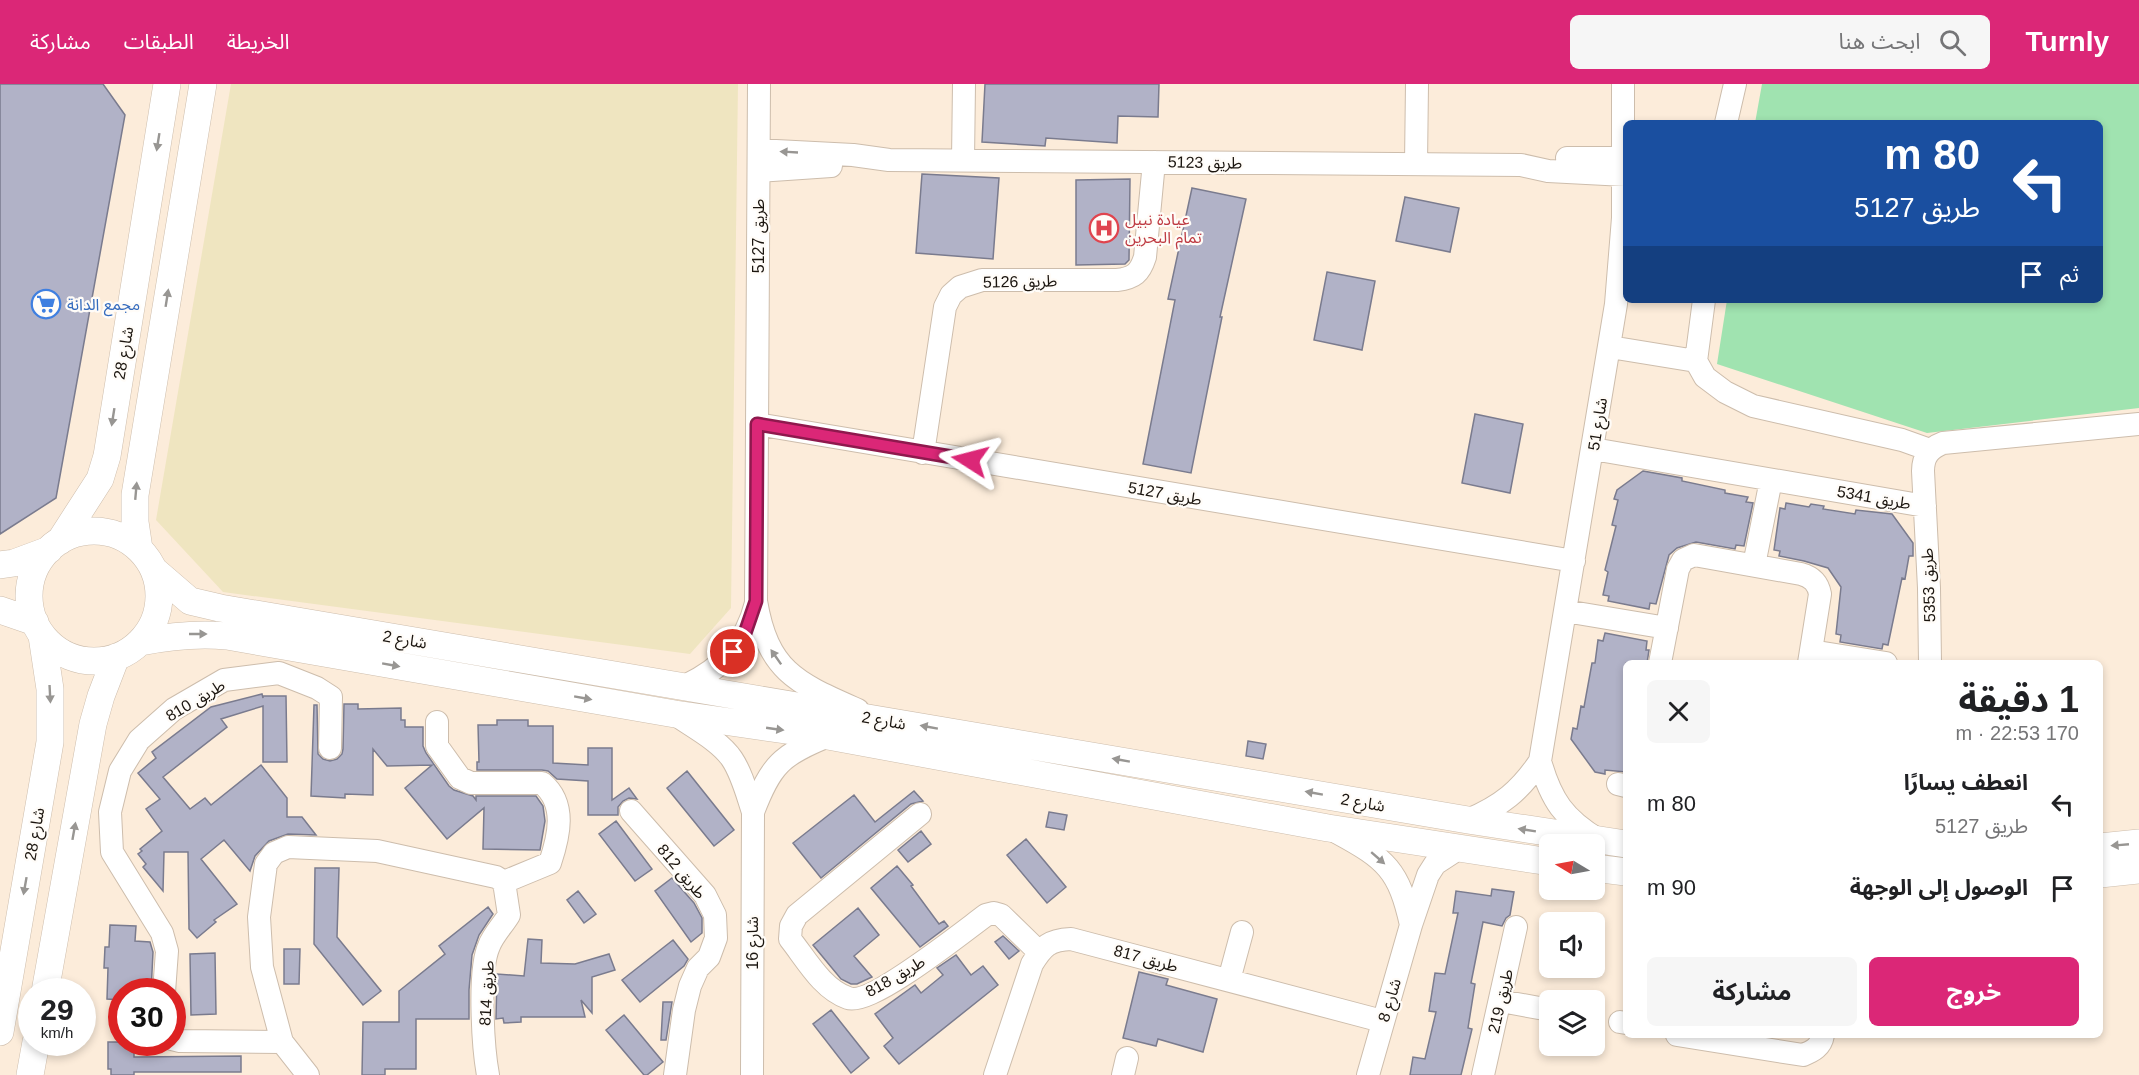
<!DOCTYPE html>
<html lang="ar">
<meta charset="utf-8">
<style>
:root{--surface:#fff;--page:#f6f6f6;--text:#202124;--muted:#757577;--accent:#db2777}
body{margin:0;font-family:Arial,"Noto Sans Arabic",sans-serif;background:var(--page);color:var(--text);direction:rtl;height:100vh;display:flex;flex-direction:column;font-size:22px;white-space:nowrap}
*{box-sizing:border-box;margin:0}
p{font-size:20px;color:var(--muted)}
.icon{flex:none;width:33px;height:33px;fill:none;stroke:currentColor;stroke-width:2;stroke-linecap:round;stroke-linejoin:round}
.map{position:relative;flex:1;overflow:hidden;direction:ltr}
.drawer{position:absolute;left:1623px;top:576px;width:480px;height:378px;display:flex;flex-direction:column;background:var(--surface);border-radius:9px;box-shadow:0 3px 9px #0003;direction:rtl}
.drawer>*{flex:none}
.top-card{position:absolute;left:1623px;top:36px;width:480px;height:183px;border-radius:9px;box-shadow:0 3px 9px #0003;direction:rtl;background:#1a4fa0;color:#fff;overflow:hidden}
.needle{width:39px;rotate:280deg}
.buttons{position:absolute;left:1539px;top:750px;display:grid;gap:12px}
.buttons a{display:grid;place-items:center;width:66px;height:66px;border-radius:9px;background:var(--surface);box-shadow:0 3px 9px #0003;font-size:30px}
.speed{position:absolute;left:18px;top:894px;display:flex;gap:12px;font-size:30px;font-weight:700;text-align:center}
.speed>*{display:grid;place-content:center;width:78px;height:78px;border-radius:50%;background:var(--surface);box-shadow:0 3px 9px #0003;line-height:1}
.speed small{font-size:15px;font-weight:400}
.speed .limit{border:9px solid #d22;background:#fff;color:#111}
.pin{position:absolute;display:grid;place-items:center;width:51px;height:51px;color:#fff;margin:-26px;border:3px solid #fff;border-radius:50%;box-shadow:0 2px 6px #0007}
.me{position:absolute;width:66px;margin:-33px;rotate:279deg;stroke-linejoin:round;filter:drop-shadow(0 0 4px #0008)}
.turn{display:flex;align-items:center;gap:21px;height:126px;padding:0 24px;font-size:27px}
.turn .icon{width:78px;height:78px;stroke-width:2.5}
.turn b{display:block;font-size:42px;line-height:51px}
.then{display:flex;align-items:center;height:57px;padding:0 24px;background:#0003;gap:12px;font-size:22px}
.round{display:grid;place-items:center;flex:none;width:63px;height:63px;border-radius:9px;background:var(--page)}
.summary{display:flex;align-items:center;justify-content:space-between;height:102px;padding:0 24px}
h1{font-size:36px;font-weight:700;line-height:45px}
.cta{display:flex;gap:12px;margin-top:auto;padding:12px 24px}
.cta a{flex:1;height:69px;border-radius:9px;background:var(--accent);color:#fff;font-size:24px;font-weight:700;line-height:69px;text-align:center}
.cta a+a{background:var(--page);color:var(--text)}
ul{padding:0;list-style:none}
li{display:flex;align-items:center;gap:18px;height:84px;padding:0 24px}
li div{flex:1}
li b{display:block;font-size:22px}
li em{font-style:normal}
header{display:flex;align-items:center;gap:36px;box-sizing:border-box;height:84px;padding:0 30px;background:var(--accent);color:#fff}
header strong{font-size:28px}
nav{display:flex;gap:33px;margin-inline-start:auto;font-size:21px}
.search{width:420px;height:54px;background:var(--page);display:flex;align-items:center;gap:15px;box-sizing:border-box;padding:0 21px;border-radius:9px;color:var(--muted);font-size:22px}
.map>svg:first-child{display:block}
.green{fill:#a0e3b0}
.sand{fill:#efe5c0}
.building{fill:#b1b2c7;stroke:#7a7b8e;stroke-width:1.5}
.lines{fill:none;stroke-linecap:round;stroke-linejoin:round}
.minor-casing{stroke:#cdbdac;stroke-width:24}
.major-casing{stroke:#cdbdac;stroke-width:28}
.minor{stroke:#fff;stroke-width:22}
.major{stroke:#fff;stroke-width:27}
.oneway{fill:#989693}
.route-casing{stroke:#8e194d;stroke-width:15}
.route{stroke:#db2777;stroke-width:10}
.labels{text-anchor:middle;stroke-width:4.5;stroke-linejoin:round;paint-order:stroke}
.street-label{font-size:16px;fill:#1b150f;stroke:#fffcf8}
.health-label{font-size:16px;fill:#be3a42;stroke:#fffcf8;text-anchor:start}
.shop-label{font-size:16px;fill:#366cbe;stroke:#fffcf8;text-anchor:start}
</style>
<header>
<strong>Turnly</strong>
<div class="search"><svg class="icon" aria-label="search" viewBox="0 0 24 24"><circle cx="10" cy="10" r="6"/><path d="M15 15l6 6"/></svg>ابحث هنا</div>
<nav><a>الخريطة</a><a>الطبقات</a><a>مشاركة</a></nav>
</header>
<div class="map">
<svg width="2139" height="991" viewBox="0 0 2139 991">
<rect width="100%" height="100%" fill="#fcecda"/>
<path class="green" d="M1762,0h377v324l-212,25 -210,-69 10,-64h373v-177h-345z"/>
<path class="sand" d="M231,0h507l-7,524 -41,46 -467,-62 -67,-72z"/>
<path class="building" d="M0,0h103l22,31 -69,383 -56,36z
M985,0h174l-1,33 -40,-1 -1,27 -71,-5 -1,8 -63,-4z
M922,90l77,4 -6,81 -77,-6z
M1130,95l-1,81 -4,4 -49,1v-85z
M1192,104l54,11 -26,118h2l-31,156 -48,-9 32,-164 -7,-1z
M1405,113l54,11 -9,44 -54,-11z
M1327,188l48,9 -13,69 -48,-10z
M1475,330l48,10 -13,69 -48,-10z
M1643,387l39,7v3l43,9v3l23,4 -2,5 7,1 -9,43 -8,-1 -1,4 -39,-7 -19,6 -8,7 -13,49 -6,-1 -1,6 -41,-8 1,-5 -6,-1 5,-23 -3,-2 11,-44 -4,-1 6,-25 -4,-1 3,-9z
M1786,419l23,4 2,-3 13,2 -1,3 32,5 1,-4 36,4 21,29v13h-4l-4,23 -3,-1 -14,67 -5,-1 -1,5 -42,-7 1,-7 -5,-1 5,-47 -13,-19 -24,-7 -25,-5 1,-5 -6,-1 6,-42 5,1z
M1605,549l42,8 -1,9h3l-2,13h-21v109l-21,-2v4l-10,-2 -24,-33 2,-11 4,1 4,-23 3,1 8,-44h3l3,-23 5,1z
M262,610l1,4v-2h23l1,66h-24v-56l-42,13 6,8 -64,50 27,32 15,-11 6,7 50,-40 26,33v19h15l14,18 -28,-1 -19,7 -14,15 -5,15 -26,-31 -23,19 36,45 -23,16 2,2 -19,16 -8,-9 -1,-77h-24l-1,39 -20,-24 3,-3 -8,-10 4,-3 -2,-2 22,-18 -16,-22 14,-10 -22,-26 18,-15 -4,-6 59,-45z
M344,620h14v5l43,-1v12h4v7h18v19l3,7 23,33 5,4 19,6 3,4v-4h60l7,10 2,15 -5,29 -57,-1 1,-41 -37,31 -42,-51 27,-23 -45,1 -14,-17v46l-28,-1v4l-34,-2 3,-91h3l1,49 5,5 7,2 7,-2 5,-5 1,-5z
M497,636h31v6h25v37l35,2v-17h24v52l17,-12 8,11 -8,-1 -6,3 -5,6v8h-30v-34l-31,-2 -9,-8 -6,-1h-65v-8h2l-1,-37h19z
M1248,657l18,3 -3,15 -17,-3z
M687,687l47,59 -20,16 -47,-58z
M914,707l9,10 -12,3 -90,74 -28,-35 61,-48 21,27z
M1049,728l18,3 -3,15 -18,-3z
M616,737l36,48 -17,12 -36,-47z
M921,747l10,13 -23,18 -10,-12z
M1026,755l40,48 -19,16 -40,-48z
M897,782l16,19 -2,1 28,38 5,-3 4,5 -28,21 -49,-59z
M315,784h24l-2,69 44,54 -18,14 -49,-61z
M672,794l22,25 8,15v15l-11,9 -36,-51z
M1492,805l22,3 -4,23 -4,3 -4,8 -19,-4 -12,61 4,1 -7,44 4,1 -11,46h-51l3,-18 12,2 11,-47 -7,-1 6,-38 10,1 13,-61h-5l3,-22 35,5z
M578,807l18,23 -12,9 -17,-23z
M488,823l5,7 -14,21 -7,20 -3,35v29h-53v50h-31v6h-23l1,-53h36v-31l46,-37 -6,-8z
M858,824l21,27 -25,21 18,21 -15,7h-6l-10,-5 -28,-34z
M110,841l26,1 -1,15 15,1 3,10 -2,40h-29v8l-15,-1 1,-31h-4l1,-21h4z
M1003,852l16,15 -10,8 -14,-17z
M528,855l14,1 -1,23 34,1 34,-10 6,16 -23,7v36l-11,-13 4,17h-64v5l-17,1 -1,-5 -7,1 1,-45 27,2z
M673,856l15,19 -4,7 -44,36 -18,-22z
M284,865h16l-1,35h-15z
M215,869l1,61 -25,1 -1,-61z
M956,871l15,20 12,-9 15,19 -99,79 -15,-18 9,-8 -18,-24 40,-29 6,8 22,-18 -6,-7z
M1139,888l29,7 -2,6 51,14 -14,53 -45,-13 -2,7 -33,-8z
M663,918h9l-6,38h-5z
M831,926l38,48 -18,15 -38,-49z
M624,931l39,47 -16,13h-3l-38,-45z
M108,958h26v15l107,-1v16h-107v3h-23v-6h-3z"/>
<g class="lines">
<g class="minor-casing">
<path id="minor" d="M759,0l-3,517c12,71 41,82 102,109
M1726,39l9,-39
M759,66l94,5 36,5 632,5 27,6 77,4
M1567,74h57
M963,76l1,-76
M1416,80l1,-80
M759,87l72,-5
M1704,216l-8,61 9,16 20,15 28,14 149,34 28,10
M1610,263l86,14
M757,340l817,137
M1593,365l332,57
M923,369l22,-146 6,-12 9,-8 22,-7h135c17,-2 23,-7 28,-23l9,-95
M1754,481l17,-85
M1565,527l102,17
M1811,567l75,12
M1660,579l18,-94 5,-9 11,-5 107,19c11,3 17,9 19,20l-11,69
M1930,579l-1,-75 -6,-117c0,-15 7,-23 20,-28l196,-19
M685,602c38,-18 61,-43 71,-83
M676,631c17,12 44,26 56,44 10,15 15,35 21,53l-1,263
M437,638v24l23,32 11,5h71c25,21 17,53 8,80l-46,19
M1540,677c11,39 24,58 59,79
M1618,700l8,2
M631,727l74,84 10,20 1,23 -7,19 -11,11 -8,18 -6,24 -9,65
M753,728c18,-47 28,-57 75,-76
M920,730l-123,101 -6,11 -1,13c16,20 32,50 58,59 23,8 116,-67 138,-83l8,-2 7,2 38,37
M1468,736c33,-14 52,-29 72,-59l76,-457 7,-86v-134
M1338,749c48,26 61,37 73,92
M1229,896l13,-48
M164,908l3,-41 -5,-18 -50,-81 -2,-40 10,-41 19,-31 35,-31 50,-29 55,-7 38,15 14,9 -1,51
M1501,917l49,9
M1620,938l6,1
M1677,951l126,20c10,-4 18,-8 20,-20
M172,955l8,2 102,1
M308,991l-26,-33 -20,-75 -3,-50 7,-53 8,-11 14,-6 89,4 119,26 8,5
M488,991c-5,-27 -10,-105 1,-129 4,-11 14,-21 20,-31l-5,-33
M995,991l37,-111c11,-18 17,-24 39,-25l311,82
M1123,991l4,-17
M1368,991l43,-150 17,-50 7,-11 26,-17
M1483,991l33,-148"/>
</g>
<g class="major-casing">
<path id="major" d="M29 512a65 65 0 1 1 130 0a65 65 0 1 1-130 0Z
M60,457l40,-62 7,-23 60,-372
M139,465l-4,-27v-27l68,-411
M0,481l14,-2 35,-13
M154,486l36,31 30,7 1248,212 158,24
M0,526l35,12
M140,558c30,-6 57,-9 87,-6l448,78 153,22 500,92 222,34
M2100,763l39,-4
M1594,784l32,4
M2100,790l39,-4
M45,908l48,-268 8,-28 15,-39
M0,948l50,-290v-53l-8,-53
M30,991l6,-33"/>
</g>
<use href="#minor" class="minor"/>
<use href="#major" class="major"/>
</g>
<defs><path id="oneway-solid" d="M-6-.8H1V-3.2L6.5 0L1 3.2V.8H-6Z" transform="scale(1.5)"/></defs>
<g class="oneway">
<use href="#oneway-solid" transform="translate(158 58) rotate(99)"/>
<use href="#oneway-solid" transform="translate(789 68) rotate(-177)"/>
<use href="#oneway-solid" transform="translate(167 214) rotate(-81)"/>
<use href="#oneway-solid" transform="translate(113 333) rotate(99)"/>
<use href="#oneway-solid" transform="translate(136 407) rotate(-85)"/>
<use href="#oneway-solid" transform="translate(198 550)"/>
<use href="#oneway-solid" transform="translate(776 573) rotate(-125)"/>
<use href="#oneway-solid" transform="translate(391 581) rotate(10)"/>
<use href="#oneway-solid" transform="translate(50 610) rotate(87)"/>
<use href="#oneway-solid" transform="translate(583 614) rotate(10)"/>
<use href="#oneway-solid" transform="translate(929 643) rotate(-170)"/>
<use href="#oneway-solid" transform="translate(775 645) rotate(8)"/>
<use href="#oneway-solid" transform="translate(1121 676) rotate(-170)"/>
<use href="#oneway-solid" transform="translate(1314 709) rotate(-170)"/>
<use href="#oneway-solid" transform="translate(1527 746) rotate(-171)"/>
<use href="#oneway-solid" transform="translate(74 747) rotate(-80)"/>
<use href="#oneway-solid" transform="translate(2120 761) rotate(175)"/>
<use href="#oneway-solid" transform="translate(1378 774) rotate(41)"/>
<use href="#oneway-solid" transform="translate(25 802) rotate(100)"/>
</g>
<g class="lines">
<g class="route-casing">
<path id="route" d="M733,568l11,-16 12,-35 1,-177 213,36"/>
</g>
<use href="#route" class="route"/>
</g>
<defs>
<g id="hospital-ring" transform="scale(1.5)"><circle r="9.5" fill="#fffcf8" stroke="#e0444e" stroke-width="1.5"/><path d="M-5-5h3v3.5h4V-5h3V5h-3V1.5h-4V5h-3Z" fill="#e0444e"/></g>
<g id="supermarket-ring" transform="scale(1.5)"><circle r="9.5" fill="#fffcf8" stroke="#3f7fe0" stroke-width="1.5"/><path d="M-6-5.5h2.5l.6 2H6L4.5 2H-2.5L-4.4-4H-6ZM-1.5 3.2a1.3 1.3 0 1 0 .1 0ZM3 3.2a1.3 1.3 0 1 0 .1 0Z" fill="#3f7fe0"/></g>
</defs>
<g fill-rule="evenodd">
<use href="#hospital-ring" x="1104" y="144"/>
<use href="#supermarket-ring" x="46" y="220"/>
</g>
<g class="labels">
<g class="street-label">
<text transform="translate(1205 78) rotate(1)" y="6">طريق 5123</text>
<text transform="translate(758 152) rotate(-90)" y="6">طريق 5127</text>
<text transform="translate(1020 197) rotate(-1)" y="6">طريق 5126</text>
<text transform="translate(123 269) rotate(-80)" y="6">شارع 28</text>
<text transform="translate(1597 340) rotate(-81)" y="6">شارع 51</text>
<text transform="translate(1165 409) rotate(10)" y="6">طريق 5127</text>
<text transform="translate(1874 413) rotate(10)" y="6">طريق 5341</text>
<text transform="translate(1928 501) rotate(-92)" y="6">طريق 5353</text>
<text transform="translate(405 555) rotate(10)" y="6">شارع 2</text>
<text transform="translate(195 616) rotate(-31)" y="6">طريق 810</text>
<text transform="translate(884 636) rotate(10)" y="6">شارع 2</text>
<text transform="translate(1363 718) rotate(10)" y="6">شارع 2</text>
<text transform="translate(34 750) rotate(-80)" y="6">شارع 28</text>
<text transform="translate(682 787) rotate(50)" y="6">طريق 812</text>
<text transform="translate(752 859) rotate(-90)" y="6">شارع 16</text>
<text transform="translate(1146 874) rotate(15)" y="6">طريق 817</text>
<text transform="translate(895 892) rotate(-30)" y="6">طريق 818</text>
<text transform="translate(486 909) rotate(-87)" y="6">طريق 814</text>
<text transform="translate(1389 916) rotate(-73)" y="6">شارع 8</text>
<text transform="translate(1500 917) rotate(-77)" y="6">طريق 219</text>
</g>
<g class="health-label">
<text x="1125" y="141">عيادة نبيل<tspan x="1125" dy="18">تمام البحرين</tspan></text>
</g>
<g class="shop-label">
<text x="67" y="226">مجمع الدانة</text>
</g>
</g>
</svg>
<div class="buttons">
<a><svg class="needle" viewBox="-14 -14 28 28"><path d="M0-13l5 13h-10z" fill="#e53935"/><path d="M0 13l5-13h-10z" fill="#757577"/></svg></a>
<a><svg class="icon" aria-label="sound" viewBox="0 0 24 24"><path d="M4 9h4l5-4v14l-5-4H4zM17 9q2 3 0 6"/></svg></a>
<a><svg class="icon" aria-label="layers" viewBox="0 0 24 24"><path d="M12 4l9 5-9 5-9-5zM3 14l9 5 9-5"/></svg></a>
</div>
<div class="speed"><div>29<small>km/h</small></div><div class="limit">30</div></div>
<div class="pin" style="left:733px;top:568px;background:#d93025"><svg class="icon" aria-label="arrive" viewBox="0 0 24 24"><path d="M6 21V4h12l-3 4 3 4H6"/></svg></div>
<svg class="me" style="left:970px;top:376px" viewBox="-20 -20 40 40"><path d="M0-17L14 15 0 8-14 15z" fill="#db2777" stroke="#fff" stroke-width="4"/></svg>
<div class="top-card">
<div class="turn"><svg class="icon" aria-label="left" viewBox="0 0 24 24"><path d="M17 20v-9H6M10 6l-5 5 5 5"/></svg><div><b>80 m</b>طريق 5127</div></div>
<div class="then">ثم<svg class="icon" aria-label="arrive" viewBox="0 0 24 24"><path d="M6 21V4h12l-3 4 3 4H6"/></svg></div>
</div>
<section class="drawer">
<div class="summary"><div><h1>1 دقيقة</h1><p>170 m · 22:53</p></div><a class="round"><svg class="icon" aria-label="close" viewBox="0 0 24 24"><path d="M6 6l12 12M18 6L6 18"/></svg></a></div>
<ul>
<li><svg class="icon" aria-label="left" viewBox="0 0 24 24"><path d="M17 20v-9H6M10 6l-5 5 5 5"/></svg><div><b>انعطف يسارًا</b><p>طريق 5127</p></div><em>80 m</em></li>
<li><svg class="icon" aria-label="arrive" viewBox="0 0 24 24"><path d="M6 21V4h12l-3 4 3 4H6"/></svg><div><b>الوصول إلى الوجهة</b></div><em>90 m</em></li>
</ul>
<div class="cta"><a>خروج</a><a>مشاركة</a></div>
</section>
</div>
